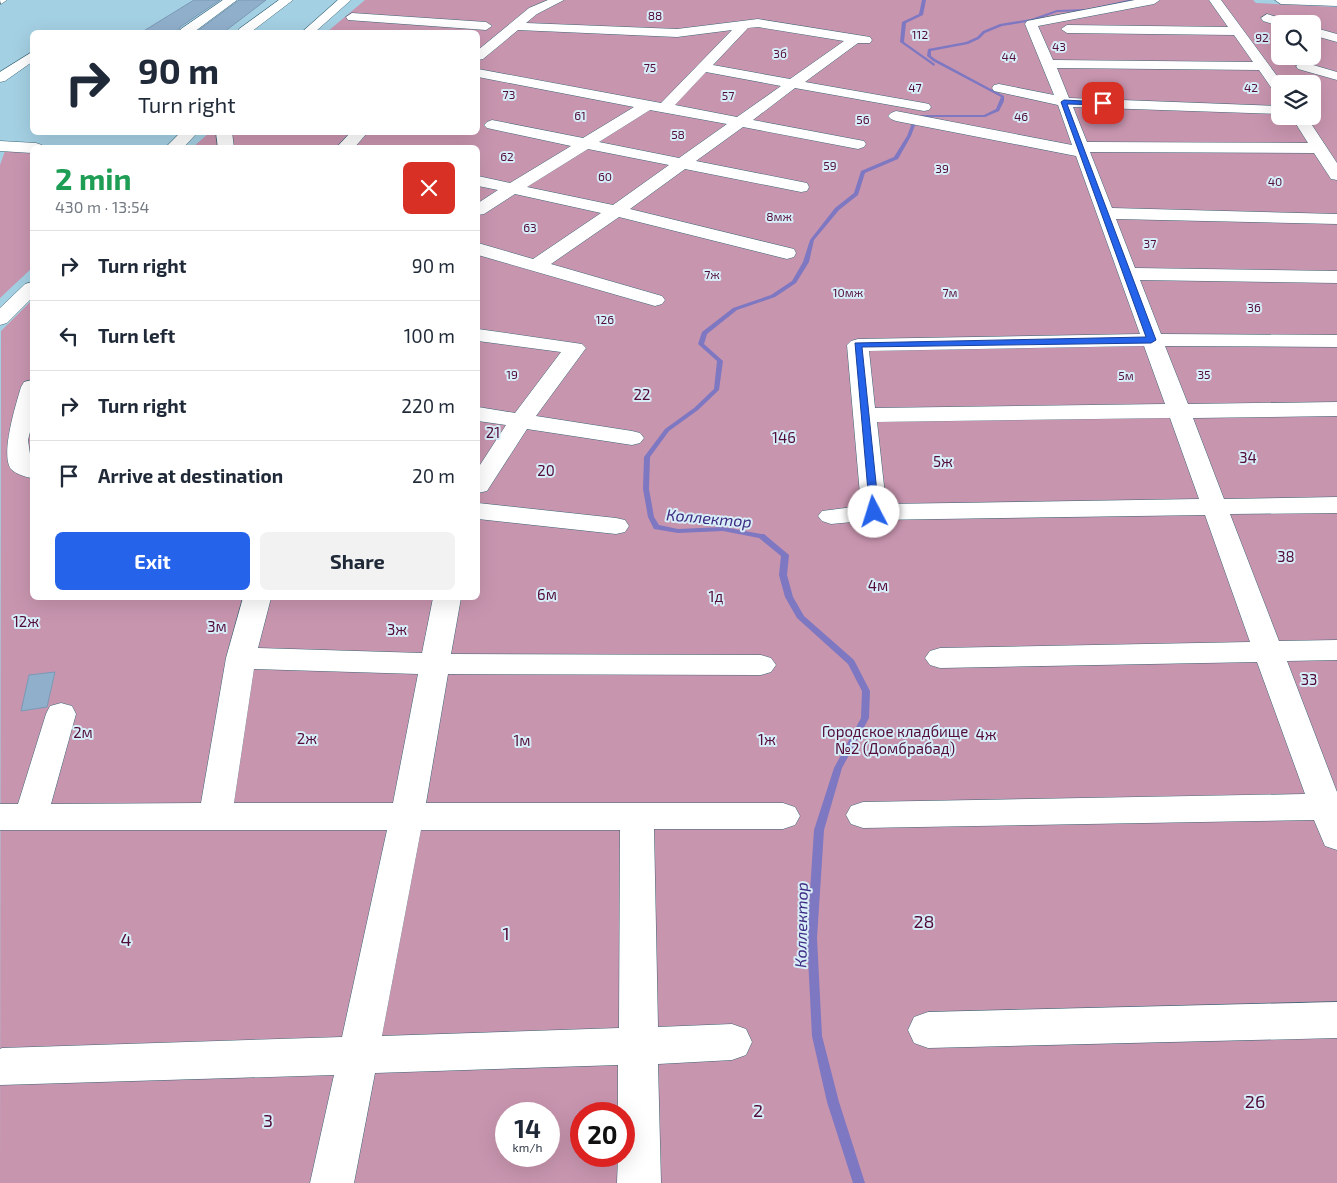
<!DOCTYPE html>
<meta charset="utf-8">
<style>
:root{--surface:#fff;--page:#f2f2f3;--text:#1f2937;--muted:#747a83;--line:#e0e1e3;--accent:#2563eb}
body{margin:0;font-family:"Exo 2",sans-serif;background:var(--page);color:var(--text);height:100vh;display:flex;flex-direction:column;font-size:19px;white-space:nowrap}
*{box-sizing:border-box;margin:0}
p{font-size:16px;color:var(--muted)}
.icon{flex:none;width:28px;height:28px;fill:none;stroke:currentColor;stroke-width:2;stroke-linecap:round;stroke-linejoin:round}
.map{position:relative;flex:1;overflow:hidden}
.drawer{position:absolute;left:30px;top:145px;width:450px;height:455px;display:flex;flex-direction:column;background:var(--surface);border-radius:8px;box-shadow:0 5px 20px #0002}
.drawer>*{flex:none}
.hud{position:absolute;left:30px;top:30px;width:450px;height:105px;border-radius:8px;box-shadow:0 5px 20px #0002;background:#fff;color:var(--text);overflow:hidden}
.tools{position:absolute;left:1271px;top:15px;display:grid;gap:10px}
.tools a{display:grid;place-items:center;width:50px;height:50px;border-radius:8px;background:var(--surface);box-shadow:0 5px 20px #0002;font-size:25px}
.speed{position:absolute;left:495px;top:1102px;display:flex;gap:10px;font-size:25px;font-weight:700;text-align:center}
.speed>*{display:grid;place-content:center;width:65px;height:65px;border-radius:50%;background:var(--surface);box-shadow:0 5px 20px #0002;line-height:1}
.speed small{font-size:12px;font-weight:400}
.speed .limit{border:8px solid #d22;background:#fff;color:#111}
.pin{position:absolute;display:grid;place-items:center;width:42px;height:42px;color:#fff;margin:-21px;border-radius:10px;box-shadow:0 2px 8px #0006}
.me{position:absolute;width:55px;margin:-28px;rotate:355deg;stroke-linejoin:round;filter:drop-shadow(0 0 4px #0008)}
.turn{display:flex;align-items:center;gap:18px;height:105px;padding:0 25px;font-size:22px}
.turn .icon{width:65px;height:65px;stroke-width:2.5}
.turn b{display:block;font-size:35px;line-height:42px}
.round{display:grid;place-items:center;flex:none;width:52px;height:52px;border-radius:8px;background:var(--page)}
.headline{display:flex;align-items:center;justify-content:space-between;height:85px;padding:0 25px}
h1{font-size:30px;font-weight:700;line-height:38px;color:#1e9e55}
.action{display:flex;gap:10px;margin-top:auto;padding:10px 25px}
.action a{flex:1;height:58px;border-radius:8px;background:var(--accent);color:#fff;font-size:20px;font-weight:700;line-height:58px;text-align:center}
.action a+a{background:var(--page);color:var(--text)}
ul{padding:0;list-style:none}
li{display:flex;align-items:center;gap:15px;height:70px;padding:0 25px;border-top:1px solid var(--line)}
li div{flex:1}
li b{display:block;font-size:19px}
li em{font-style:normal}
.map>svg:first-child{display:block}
.green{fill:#c895af;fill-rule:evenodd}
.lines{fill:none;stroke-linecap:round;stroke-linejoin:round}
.stream{fill:#7e77c1;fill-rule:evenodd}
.building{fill:#90afcb;stroke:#7b99b5}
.minor-casing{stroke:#3d6677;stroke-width:1}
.minor{fill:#fff;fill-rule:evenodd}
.route{fill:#2563eb;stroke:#184099}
.labels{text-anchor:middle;stroke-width:4;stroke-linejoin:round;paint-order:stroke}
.far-park-label{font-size:12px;fill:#530c39;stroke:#d7edf7}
.park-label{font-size:15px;fill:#530c39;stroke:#d7edf7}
.water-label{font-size:16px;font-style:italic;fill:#3e2b83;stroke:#d7edf7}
.near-park-label{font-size:18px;fill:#530c39;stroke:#d7edf7}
</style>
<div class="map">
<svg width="1337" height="1183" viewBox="0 0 1337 1183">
<rect width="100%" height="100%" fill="#a4d0e3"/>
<path class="green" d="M365,0h888l3,3 81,4v1176h-1337l1,-852 31,-31v298h446v-450l-285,-1 16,-14 269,-1v-100h-151zM1280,24h32v32h-32zM1280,84h32v32h-32zM506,1114h43v42h-43zM581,1114h43v42h-43z
M5,151l27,1v116l-32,30v-133z"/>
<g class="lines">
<path class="stream" d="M922,0h4l-3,15 -17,8 -2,19 31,22 -1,2 -34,-24 2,-20 17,-8z
M1128,0h6l-47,11 -30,1 -24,9 -31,5 -17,7 -6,6 -11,5 -37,7v5l4,3 69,37v5l-5,10 -14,6h-62l-6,3 -6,16 -13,23 -33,14 -7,22 -19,15 -25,30 -5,22 -13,21 -21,14 -38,13 -30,24 -3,10 19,17 -4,29 -21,20 -29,21 -19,26 -1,32 5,28 5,8 19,4 45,-2 38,7h3l25,21 -2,20 6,22 11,19 50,44 16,31 -1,27 -27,50 -18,62 -7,108 5,98 17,66 26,81h-12l-26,-81 -15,-66 -5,-98 7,-108 20,-62 27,-50 1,-27 -14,-27 -51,-46 -12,-21 -6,-22 2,-19 -22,-18 -36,-7 -45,2 -24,-4 -6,-12 -5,-28 1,-32 21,-28 29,-21 20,-19 3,-28 -19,-17 4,-12 31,-24 38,-13 21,-14 11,-19 7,-22 25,-32 19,-15 7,-22 33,-14 13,-21 7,-18 9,-3h61l12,-6 5,-12 -68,-36 -6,-5 1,-7 38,-7 11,-5 6,-6 17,-7 31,-5 26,-9 30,-1z"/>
</g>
<path class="building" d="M194,0h26l-40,27 -2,5h-36z
M239,0h27l-42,32h-28z
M55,672l-8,35 -26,4 8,-36z"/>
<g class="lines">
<g class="minor-casing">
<path id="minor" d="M0,0h7l-6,4z
M223,0h14l-43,32h-14l1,-3z
M279,0h14l-42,32h-13l1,-3z
M338,0h13l-36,32h-13z
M548,0h16l-27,14 -11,9 151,6 81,-10 112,18 2,3 -2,3h-12l-53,39 119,21 5,1 2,3 -2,3 -5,1 -129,-23 -42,32 111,21 2,3 -2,3 -6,2 -115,-22 -47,34 111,22 2,4 -2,4 -6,1 -116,-23 -55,40 164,40 2,4 -2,4 -7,2 -168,-42 -68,47 111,32 3,4 -3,4 -7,2 -7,-2 -170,-49v-12l55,16 68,-46 -86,-19 -31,20 -6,1v-12l20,-13 -20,-4v-10l32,7 61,-37 -84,-18 -3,-3 3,-3 5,-2 91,18 51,-31 -156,-30v-8l183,34 71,-73 -55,7 -159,-7 -35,29 -5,1v-10l51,-42zM758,27l86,14 -54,38 -77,-14 35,-37zM706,72l75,14 -44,31 -62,-12zM650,110l77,14 -48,34 -80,-16zM588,149l81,16 -56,40 -86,-18z
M1135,0h25l-6,4 -116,22 15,34 200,2 -19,-27 -167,-2 -6,-4 6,-4 161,2 -19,-27h12l62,84h-3v10l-5,-1 -16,-23 -202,-2 12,30 211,8v8l-207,-7 14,35 221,1 -17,-27h15l31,47v17l-6,-1 -17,-26 -224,-1 22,56 225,6v10l-221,-5 19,49 202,3v12l-197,-3 21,54 176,1v12l-172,-1 23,58 149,-2v14l-144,2 31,81 113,-2v16l-107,1 49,127 58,-1v20l-50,1 50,131v58l-12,-4 -11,-26 -451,8 -12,-4 -5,-9 5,-9 12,-4 442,-8 -48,-132 -317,6 -10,-3 -5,-7 5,-7 10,-3 310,-6 -45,-127 -331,5 -43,4 -9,-3 -4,-5 4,-5 39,-5 -14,-161 4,-4 7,-2 282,-5 -64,-178 -180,-35 -5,-2 -3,-3 3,-3 5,-2 176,34 -14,-40 -64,-14 -2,-3 2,-3 5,-1 55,11 -29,-71 2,-3zM1144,346l21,58 -290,4 -6,-57zM1170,418l29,81 -313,5 -9,-82z
M1275,0h62v6l-56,-2z
M352,13l134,9 6,4 -6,4 -138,-10 -2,-3z
M1267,14l24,7 2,3h-13v2l-17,-5 -2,-3z
M1312,27l25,7v8l-25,-7z
M32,52v10l-27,19 -5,1v-10z
M1303,62l34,10v8l-39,-11 -2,-3z
M181,132h17l-15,16h-18z
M216,132h16l2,16h-16z
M351,132h17l-14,16h-18z
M0,141l36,2 6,2 2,3h-12v5l-32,-2z
M32,282v16l-25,25 -7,2v-17l25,-24z
M478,329l104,15 4,4 -50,68 96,15 8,2 4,5 -4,5 -8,2 -105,-16 -40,62 -9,2v-25l28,-43 -28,-4v-14l37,6 46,-61 -83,-11z
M32,380v44l-4,16 3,21 1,1v16c-7,-1 -16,-4 -21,-9 -11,-14 5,-65 10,-82l3,-5z
M478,503l138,15 9,2 4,6 -4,6 -9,2 -138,-15z
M243,598h28l-13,50 164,5 11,-55h28l-10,56 310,1 10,3 5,7 -5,7 -10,3 -313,-1 -22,129h357l12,4 5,9 -5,9 -12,4h-129l4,198 74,-3 14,5 6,13 -6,13 -14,5 -74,4 3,119h-44l1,-27h6v-42h-6v-49l-243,8 -21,110h-44l24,-108 -334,10v-36l2,-1 340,-11 45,-207h-387v-26h18l28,-90 4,-8 11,-3 11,3 4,8 -25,90 150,-1 25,-145zM254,669l164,5 -25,129h-159zM421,830h199l-1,198 -237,8z
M1337,1002v36l-409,10 -14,-5 -6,-13 6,-13 14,-5z"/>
</g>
<use href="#minor" class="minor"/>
</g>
<path class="route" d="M1064,100l39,2 3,1 -3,2 -36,-1 89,236 -5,3 -289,4 17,165 -2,2h-7l-15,-171 291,-6 -85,-235z"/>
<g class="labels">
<g class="far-park-label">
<text x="655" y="20">88</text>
<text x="920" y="39">112</text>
<text x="1262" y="42">92</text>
<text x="1059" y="51">43</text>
<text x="780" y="58">3б</text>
<text x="1009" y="61">44</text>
<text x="650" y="72">75</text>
<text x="915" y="92">47</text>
<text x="1251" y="92">42</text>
<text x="509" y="99">73</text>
<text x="728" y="100">57</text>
<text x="580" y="120">61</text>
<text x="1021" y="121">46</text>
<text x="863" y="124">56</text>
<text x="678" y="139">58</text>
<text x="507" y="161">62</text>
<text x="830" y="170">59</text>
<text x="942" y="173">39</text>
<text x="605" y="181">60</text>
<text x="1275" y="186">40</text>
<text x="779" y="221">8мж</text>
<text x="530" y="232">63</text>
<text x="1150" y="248">37</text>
<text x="712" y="279">7ж</text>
<text x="848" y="297">10мж</text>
<text x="950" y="297">7м</text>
<text x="1254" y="312">36</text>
<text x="605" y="324">126</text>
<text x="512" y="379">19</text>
<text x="1204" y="379">35</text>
<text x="1126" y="380">5м</text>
</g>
<g class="park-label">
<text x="642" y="400">22</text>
<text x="493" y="438">21</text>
<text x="784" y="443">146</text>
<text x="1248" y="463">34</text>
<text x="943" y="467">5ж</text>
<text x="546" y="476">20</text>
<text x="1286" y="562">38</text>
<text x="878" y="591">4м</text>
<text x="547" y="600">6м</text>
<text x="716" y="602">1д</text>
<text x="26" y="627">12ж</text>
<text x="217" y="632">3м</text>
<text x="397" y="635">3ж</text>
<text x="1309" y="685">33</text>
<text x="895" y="737">Городское кладбище<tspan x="895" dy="17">№2 (Домбрабад)</tspan></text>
<text x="83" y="738">2м</text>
<text x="986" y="740">4ж</text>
<text x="307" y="744">2ж</text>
<text x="767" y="745">1ж</text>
<text x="522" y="746">1м</text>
</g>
<g class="water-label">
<text transform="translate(709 518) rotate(5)" y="6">Коллектор</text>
<text transform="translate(801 925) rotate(-89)" y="6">Коллектор</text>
</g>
<g class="near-park-label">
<text x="924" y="928">28</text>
<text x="506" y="940">1</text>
<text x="126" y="946">4</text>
<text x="1255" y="1108">26</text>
<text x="758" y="1117">2</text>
<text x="268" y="1127">3</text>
</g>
</g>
</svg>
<div class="tools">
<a><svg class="icon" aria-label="search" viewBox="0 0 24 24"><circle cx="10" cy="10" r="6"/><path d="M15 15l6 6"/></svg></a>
<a><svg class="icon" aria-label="layers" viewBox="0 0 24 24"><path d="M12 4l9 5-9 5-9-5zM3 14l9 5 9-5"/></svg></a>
</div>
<div class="speed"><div>14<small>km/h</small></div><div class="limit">20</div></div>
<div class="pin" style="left:1103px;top:103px;background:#d93025"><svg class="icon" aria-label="arrive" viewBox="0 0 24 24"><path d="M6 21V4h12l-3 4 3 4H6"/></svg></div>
<svg class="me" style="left:874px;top:512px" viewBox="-20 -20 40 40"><circle r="19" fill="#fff"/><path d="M0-13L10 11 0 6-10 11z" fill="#2563eb"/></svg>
<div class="hud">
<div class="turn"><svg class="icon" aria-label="right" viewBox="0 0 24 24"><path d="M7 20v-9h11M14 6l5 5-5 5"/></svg><div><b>90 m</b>Turn right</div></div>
</div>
<section class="drawer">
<div class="headline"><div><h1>2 min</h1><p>430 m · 13:54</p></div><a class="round" style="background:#d93025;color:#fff"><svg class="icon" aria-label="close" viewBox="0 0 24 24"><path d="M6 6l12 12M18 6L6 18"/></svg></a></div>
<ul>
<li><svg class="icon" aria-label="right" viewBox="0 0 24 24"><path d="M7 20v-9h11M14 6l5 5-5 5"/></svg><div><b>Turn right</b></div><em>90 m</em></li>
<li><svg class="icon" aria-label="left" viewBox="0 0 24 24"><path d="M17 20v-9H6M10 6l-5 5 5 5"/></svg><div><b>Turn left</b></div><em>100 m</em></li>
<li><svg class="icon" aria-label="right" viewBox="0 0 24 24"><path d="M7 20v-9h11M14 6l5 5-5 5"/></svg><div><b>Turn right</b></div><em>220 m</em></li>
<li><svg class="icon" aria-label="arrive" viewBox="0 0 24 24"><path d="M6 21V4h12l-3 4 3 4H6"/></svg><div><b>Arrive at destination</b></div><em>20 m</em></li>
</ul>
<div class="action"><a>Exit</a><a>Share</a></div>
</section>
</div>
